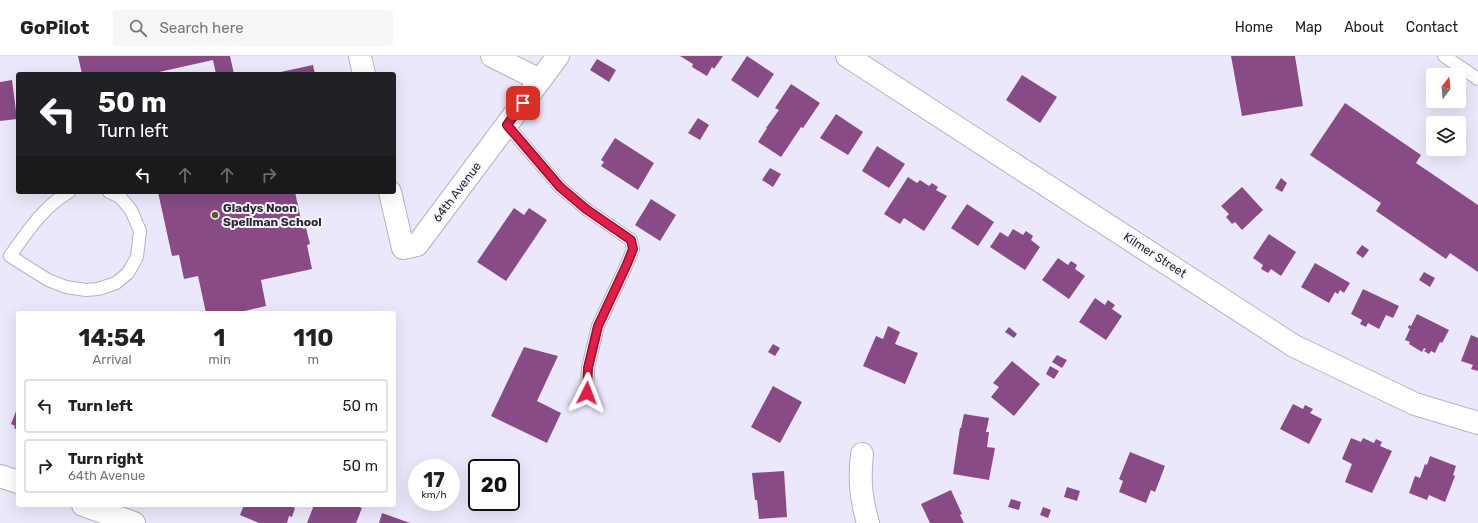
<!DOCTYPE html>
<style>
:root{--surface:#fff;--page:#f6f6f6;--text:#222;--muted:#767676;--line:#e0e0e0}
body{margin:0;font-family:Rubik,sans-serif;background:var(--page);color:var(--text);height:100vh;display:flex;flex-direction:column;font-size:15px;white-space:nowrap}
*{box-sizing:border-box;margin:0}
p{font-size:13px;color:var(--muted)}
.icon{flex:none;width:22px;height:22px;fill:none;stroke:currentColor;stroke-width:2;stroke-linecap:round;stroke-linejoin:round}
.map{position:relative;flex:1;overflow:hidden}
.side{position:absolute;left:16px;top:255px;width:380px;height:196px;display:flex;flex-direction:column;background:var(--surface);border-radius:4px;box-shadow:0 4px 16px #0002}
.side>*{flex:none}
.guide{position:absolute;left:16px;top:16px;width:380px;height:122px;border-radius:4px;box-shadow:0 4px 16px #0002;background:#202124;color:#fff;overflow:hidden}
.needle{width:26px;rotate:16deg}
.fabs{position:absolute;left:1426px;top:12px;display:grid;gap:8px}
.fabs a{display:grid;place-items:center;width:40px;height:40px;border-radius:4px;background:var(--surface);box-shadow:0 4px 16px #0002;font-size:20px}
.speed{position:absolute;left:408px;top:403px;display:flex;gap:8px;font-size:20px;font-weight:700;text-align:center}
.speed>*{display:grid;place-content:center;width:52px;height:52px;border-radius:50%;background:var(--surface);box-shadow:0 4px 16px #0002;line-height:1}
.speed small{font-size:10px;font-weight:400}
.speed .limit{border:2px solid #111;border-radius:6px;background:#fff;color:#111}
.pin{position:absolute;display:grid;place-items:center;width:34px;height:34px;color:#fff;margin:-17px;border-radius:8px;box-shadow:0 2px 6px #0006}
.me{position:absolute;width:44px;margin:-22px;rotate:3deg;stroke-linejoin:round;filter:drop-shadow(0 0 3px #0008)}
.turn{display:flex;align-items:center;gap:14px;height:84px;padding:0 16px;font-size:18px}
.turn .icon{width:52px;height:52px;stroke-width:2.5}
.turn b{display:block;font-size:28px;line-height:34px}
.lanes{display:flex;align-items:center;height:38px;padding:0 16px;background:#0003;justify-content:center;gap:20px;direction:ltr}
.lanes .off{opacity:.35}
.eta{display:flex;justify-content:space-evenly;align-items:center;height:68px;text-align:center}
.eta b{font-size:24px;font-weight:700;line-height:28px}
ul{padding:0;list-style:none}
li{display:flex;align-items:center;gap:12px;height:54px;margin:0 8px 6px;padding:0 8px;border:2px solid var(--line);border-radius:4px}
li div{flex:1}
li b{display:block;font-size:15px}
li em{font-style:normal}
header{display:flex;align-items:center;gap:24px;box-sizing:border-box;height:56px;padding:0 20px;background:var(--surface);border-bottom:1px solid var(--line)}
header strong{font-size:19px}
nav{display:flex;gap:22px;margin-inline-start:auto;font-size:14px}
.search{width:280px;height:36px;background:var(--page);display:flex;align-items:center;gap:10px;box-sizing:border-box;padding:0 14px;border-radius:4px;color:var(--muted);font-size:15px}
.map>svg:first-child{display:block}
.building{fill:#884b86}
.lines{fill:none;stroke-linecap:round;stroke-linejoin:round}
.lane-casing{stroke:#b5b1c4;stroke-width:14}
.street-casing{stroke:#b5b1c4;stroke-width:24}
.lane{stroke:#fff;stroke-width:12}
.street{stroke:#fff;stroke-width:22}
.route-casing{stroke:#92132f;stroke-width:10}
.route{stroke:#e11d48;stroke-width:7}
.poi-dot{fill:#615a27;stroke:#f8f7ff;stroke-width:1.5}
.labels{text-anchor:middle;stroke-width:4;stroke-linejoin:round;paint-order:stroke}
.street-label{font-size:12px;fill:#2c2a31;stroke:#f8f7ff}
.poi-label{font-size:12px;font-weight:bold;fill:#2c2a31;stroke:#f8f7ff;text-anchor:start}
</style>
<header>
<strong>GoPilot</strong>
<div class="search"><svg class="icon" aria-label="search" viewBox="0 0 24 24"><circle cx="10" cy="10" r="6"/><path d="M15 15l6 6"/></svg>Search here</div>
<nav><a>Home</a><a>Map</a><a>About</a><a>Contact</a></nav>
</header>
<div class="map">
<svg width="1478" height="467" viewBox="0 0 1478 467">
<rect width="100%" height="100%" fill="#ece8fb"/>
<path class="building" d="M78,0h152l4,18h-18l-3,-14 -63,14h-68z
M680,0h43l-9,13 -2,-2 -5,9 -15,-9 1,-3z
M747,0l27,18 -16,24 -27,-18z
M1231,0h64l8,50 -61,10z
M597,3l19,11 -7,12 -19,-12z
M313,9l2,9h-39v-1z
M1022,19l35,22 -17,26 -34,-23z
M12,24l5,39 -17,2v-39z
M791,28l29,19 -17,25 -2,-1 -20,30 -23,-15 9,-14h-1l13,-18 -4,-2z
M1345,47l76,52 -5,8 62,42v67l-28,-19 -4,6 -70,-48 5,-8 -71,-48z
M836,58l27,18 -15,23 -28,-17z
M698,62l11,7 -9,15 -12,-7z
M615,82l39,25 -16,27 -37,-24 3,-4 -3,-2z
M877,90l28,18 -16,24 -27,-17z
M770,112l11,6 -8,13 -11,-7z
M908,121l9,6 3,-3 9,6 3,-3 6,4 -2,3 11,6 -23,35 -20,-13 -4,6 -16,-10z
M1281,122l6,5 -5,9 -7,-4z
M1242,131l21,23 -21,20 -7,-8 -3,2 -6,-7 3,-3 -8,-8z
M158,136h137l8,37 3,-1 4,16 -3,1 5,24 -51,11 5,26 -30,7h-30l-8,-37 -14,3 -5,-24 -7,1z
M651,143l25,16 -16,26 -25,-16z
M967,148l27,18 -16,24 -27,-18z
M514,152l10,7 5,-7 18,12 -41,61 -29,-19z
M1013,173l10,6 3,-4 7,5 -2,4 9,7 -15,23 -35,-23 10,-15 8,5z
M1269,178l27,18 -15,24 -10,-7 -3,4 -7,-4 2,-4 -10,-7z
M1362,189l7,5 -6,8 -7,-5z
M1058,202l10,7 3,-4 6,4 -2,4 10,7 -16,23 -27,-19z
M1315,207l35,20 -6,10 -4,-3 -2,4 -3,-2 -6,11 -28,-16z
M1424,216l11,6 -5,9 -11,-7z
M1363,233l36,17 -6,12 -7,-3 -7,14 -11,-6 -2,4 -6,-3 2,-4 -11,-6z
M1095,242l10,7 3,-5 7,5 -3,4 10,7 -16,24 -27,-18z
M1417,258l32,16 -7,13 -2,-1 -5,11 -4,-2 -2,3 -5,-3 2,-2 -2,-1 -2,4 -13,-8 1,-2 -5,-2 5,-11 -2,-1 1,-3 2,1z
M888,270l12,6 -5,12 23,9 -13,31 -42,-18 13,-30 7,3z
M1009,271l8,7 -3,4 -9,-6z
M1471,279l7,3v33l-7,-2 2,-4 -12,-4z
M773,288l7,4 -5,8 -7,-4z
M524,291l34,9 -21,45 24,12 -14,30 -56,-27z
M1057,299l10,5 -5,8 -10,-6z
M1012,305l28,23 -26,32 -23,-19 8,-10 -6,-4z
M1050,310l9,5 -5,8 -8,-5z
M773,330l29,16 -22,41 -29,-16z
M1293,348l10,5 2,-4 8,4 -3,4 12,6 -13,25 -29,-15z
M18,350v24l-4,-2 1,-2 -4,-2z
M964,358l25,4 -3,14h3l-2,15 8,1 -6,32 -36,-6 7,-46h1z
M1351,382l10,4 2,-4 11,5 2,-4 6,3 -2,4 12,5 -20,42 -27,-11 7,-18 -10,-5z
M1130,396l35,14 -10,26 -4,-2 -5,13 -27,-11 4,-11 -4,-2z
M1430,400l26,10 -3,9 2,1 -10,26 -16,-7 -2,5 -18,-7 6,-17 5,2 5,-14 2,1z
M784,415l3,46 -28,2 -2,-19h-2l-3,-27z
M1067,431l13,4 -3,10 -13,-4z
M951,434l11,24 -2,1 4,8h-34l-9,-19z
M1011,443l10,3 -2,8 -11,-3z
M244,449h49v2l2,1 -3,9 -3,-1 -2,7h-28l-19,-8z
M314,449h39l9,3 -6,15h-49z
M1043,451l8,3 -3,8 -8,-3z
M382,457l28,10h-31z"/>
<g class="lines">
<g class="lane-casing">
<path id="lane" d="M1444,0l34,23
M507,69l53,62 26,22 45,31 2,9 -6,15 -29,62 -10,42 -1,25
M69,136c-26,15 -42,40 -59,64l38,24 18,7 20,3 12,-1 18,-6 12,-10 9,-16 3,-26 -9,-21 -11,-13 -11,-5"/>
</g>
<g class="street-casing">
<path id="street" d="M360,0l4,18
M492,0l48,24
M847,0l447,290 121,58 63,19
M390,136l13,56 14,-3 141,-189
M862,398c-3,27 -1,44 6,69
M0,420l18,6
M83,449l51,18"/>
</g>
<use href="#lane" class="lane"/>
<use href="#street" class="street"/>
</g>
<g class="lines">
<g class="route-casing">
<path id="route" d="M523,47l-16,22 53,62 26,22 45,31 2,9 -6,15 -29,62 -10,42 -1,25"/>
</g>
<use href="#route" class="route"/>
</g>
<circle class="poi-dot" cx="215" cy="159" r="4"/>
<g class="labels">
<g class="street-label">
<text transform="translate(457 136) rotate(-53)" y="4">64th Avenue</text>
<text transform="translate(1155 199) rotate(33)" y="4">Kilmer Street</text>
</g>
<g class="poi-label">
<text x="223" y="156">Gladys Noon<tspan x="223" dy="14">Spellman School</tspan></text>
</g>
</g>
</svg>
<div class="fabs">
<a><svg class="needle" viewBox="-14 -14 28 28"><path d="M0-13l5 13h-10z" fill="#e53935"/><path d="M0 13l5-13h-10z" fill="#767676"/></svg></a>
<a><svg class="icon" aria-label="layers" viewBox="0 0 24 24"><path d="M12 4l9 5-9 5-9-5zM3 14l9 5 9-5"/></svg></a>
</div>
<div class="speed"><div>17<small>km/h</small></div><div class="limit">20</div></div>
<div class="pin" style="left:523px;top:47px;background:#d93025"><svg class="icon" aria-label="arrive" viewBox="0 0 24 24"><path d="M6 21V4h12l-3 4 3 4H6"/></svg></div>
<svg class="me" style="left:587px;top:337px" viewBox="-20 -20 40 40"><path d="M0-17L14 15 0 8-14 15z" fill="#e11d48" stroke="#fff" stroke-width="4"/></svg>
<div class="guide">
<div class="turn"><svg class="icon" aria-label="left" viewBox="0 0 24 24"><path d="M17 20v-9H6M10 6l-5 5 5 5"/></svg><div><b>50 m</b>Turn left</div></div>
<div class="lanes"><svg class="icon" aria-label="left" viewBox="0 0 24 24"><path d="M17 20v-9H6M10 6l-5 5 5 5"/></svg><svg class="icon off" aria-label="ahead" viewBox="0 0 24 24"><path d="M12 20V5M6 11l6-6 6 6"/></svg><svg class="icon off" aria-label="ahead" viewBox="0 0 24 24"><path d="M12 20V5M6 11l6-6 6 6"/></svg><svg class="icon off" aria-label="right" viewBox="0 0 24 24"><path d="M7 20v-9h11M14 6l5 5-5 5"/></svg></div>
</div>
<section class="side">
<div class="eta">
<div><b>14:54</b><p>Arrival</p></div>
<div><b>1</b><p>min</p></div>
<div><b>110</b><p>m</p></div>
</div>
<ul>
<li><svg class="icon" aria-label="left" viewBox="0 0 24 24"><path d="M17 20v-9H6M10 6l-5 5 5 5"/></svg><div><b>Turn left</b></div><em>50 m</em></li>
<li><svg class="icon" aria-label="right" viewBox="0 0 24 24"><path d="M7 20v-9h11M14 6l5 5-5 5"/></svg><div><b>Turn right</b><p>64th Avenue</p></div><em>50 m</em></li>
</ul>
</section>
</div>
